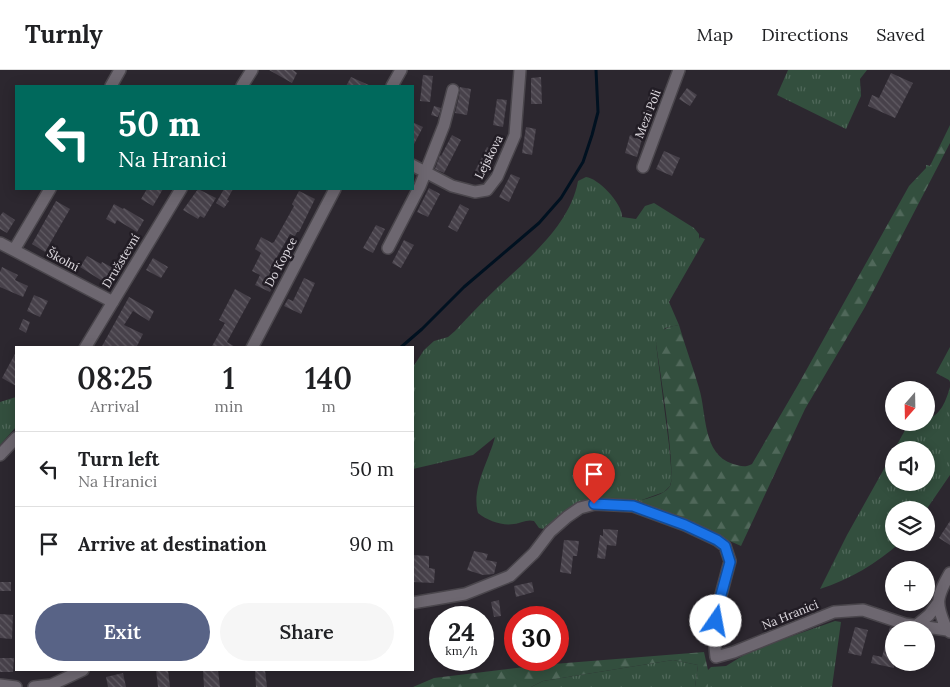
<!DOCTYPE html>
<meta charset="utf-8">
<style>
:root{--surface:#fff;--page:#f6f6f6;--text:#202124;--muted:#757577;--line:#e0e0e0;--accent:#586386}
body{margin:0;font-family:Lora,serif;background:var(--page);color:var(--text);height:100vh;display:flex;flex-direction:column;font-size:19px;white-space:nowrap}
*{box-sizing:border-box;margin:0}
p{font-size:16px;color:var(--muted)}
.icon{flex:none;width:28px;height:28px;fill:none;stroke:currentColor;stroke-width:2;stroke-linecap:round;stroke-linejoin:round}
.map{position:relative;flex:1;overflow:hidden}
.drawer{position:absolute;left:15px;top:276px;width:399px;height:325px;display:flex;flex-direction:column;background:var(--surface);border-radius:0px;box-shadow:0 2px 12px #0003}
.drawer>*{flex:none}
.top-card{position:absolute;left:15px;top:15px;width:399px;height:105px;border-radius:0px;box-shadow:0 2px 12px #0003;background:#00695c;color:#fff;overflow:hidden}
.needle{width:32px;rotate:200deg}
.tools{position:absolute;left:885px;top:311px;display:grid;gap:10px}
.tools a{display:grid;place-items:center;width:50px;height:50px;border-radius:50%;background:var(--surface);box-shadow:0 2px 12px #0003;font-size:25px}
.speed{position:absolute;left:429px;top:536px;display:flex;gap:10px;font-size:25px;font-weight:700;text-align:center}
.speed>*{display:grid;place-content:center;width:65px;height:65px;border-radius:50%;background:var(--surface);box-shadow:0 2px 12px #0003;line-height:1}
.speed small{font-size:12px;font-weight:400}
.speed .limit{border:8px solid #d22;background:#fff;color:#111}
.pin{position:absolute;display:grid;place-items:center;width:42px;height:42px;color:#fff;margin:-51px -21px;border-radius:50% 50% 50% 0;rotate:-45deg;box-shadow:0 0 5px #0007}
.pin .icon{rotate:45deg}
.me{position:absolute;width:55px;margin:-28px;rotate:12deg;stroke-linejoin:round;filter:drop-shadow(0 0 4px #0008)}
.turn{display:flex;align-items:center;gap:18px;height:105px;padding:0 20px;font-size:22px}
.turn .icon{width:65px;height:65px;stroke-width:2.5}
.turn b{display:block;font-size:35px;line-height:42px}
.eta{display:flex;justify-content:space-evenly;align-items:center;height:85px;text-align:center}
.eta b{font-size:30px;font-weight:600;line-height:35px}
.action{display:flex;gap:10px;margin-top:auto;padding:10px 20px}
.action a{flex:1;height:58px;border-radius:30px;background:var(--accent);color:#fff;font-size:20px;font-weight:600;line-height:58px;text-align:center}
.action a+a{background:var(--page);color:var(--text)}
ul{padding:0;list-style:none}
li{display:flex;align-items:center;gap:15px;height:75px;padding:0 20px;border-top:1px solid var(--line)}
li div{flex:1}
li b{display:block;font-size:19px}
li em{font-style:normal}
header{display:flex;align-items:center;gap:30px;box-sizing:border-box;height:70px;padding:0 25px;background:var(--surface);border-bottom:1px solid var(--line)}
header strong{font-size:24px}
nav{display:flex;gap:28px;margin-inline-start:auto;font-size:18px}
.map>svg:first-child{display:block}
.grass{fill:url(#grass-tufts)}
.forest{fill:url(#forest-firs)}
.lines{fill:none;stroke-linecap:round;stroke-linejoin:round}
.stream{stroke:#001120;stroke-width:3}
.building{fill:url(#building-back-hatch)}
.minor-casing{stroke:#4a464c;stroke-width:14}
.minor{stroke:#6d6770;stroke-width:11}
.route-casing{stroke:#114b97;stroke-width:12}
.route{stroke:#1a73e8;stroke-width:9}
.labels{text-anchor:middle;stroke-width:5;stroke-linejoin:round;paint-order:stroke}
.street-label{font-size:12px;fill:#e2dee4;stroke:#221d25}
</style>
<header>
<strong>Turnly</strong>
<nav><a>Map</a><a>Directions</a><a>Saved</a></nav>
</header>
<div class="map">
<svg width="950" height="617" viewBox="0 0 950 617">
<defs>
<pattern id="grass-tufts" width="24" height="20" patternUnits="userSpaceOnUse" patternTransform="scale(1.25)"><rect width="24" height="20" fill="#334f3e"/><path d="M3 7l-1-3M5 7V3M7 7l1-3M15 17l-1-3M17 17v-4M19 17l1-3" fill="none" stroke="#50685a"/></pattern>
<pattern id="forest-firs" width="22" height="20" patternUnits="userSpaceOnUse" patternTransform="scale(1.25)"><rect width="22" height="20" fill="#334f3e"/><path d="M5 1l3.5 6h-7zM16 11l3.5 6h-7z" fill="#50685a"/></pattern>
<pattern id="building-back-hatch" width="6" height="6" patternUnits="userSpaceOnUse" patternTransform="scale(1.25)"><rect width="6" height="6" fill="#47414a"/><path d="M-1 5l2 2M0 0l6 6M5-1l2 2" fill="none" stroke="#615c64"/></pattern>
</defs>
<rect width="100%" height="100%" fill="#2c272f"/>
<path class="grass" d="M788,0h79l-7,9 1,17 -15,33 -69,-34z
M586,107c12,1 37,27 36,40l14,2 9,-13 9,-3 40,25 5,6v5l1,-2 5,2 -36,63 10,23 -14,3 -9,16 13,101 3,33 -2,8 -6,6 -25,9 -30,-3 -15,2 -42,24 -5,1 -4,4 -4,-1 -5,-7c-7,-2 -13,2 -20,3 -12,2 -26,-3 -36,-11 -7,-25 11,-52 17,-76l-22,18 -60,14v-102l11,-17 10,-9 14,-4 7,-6c14,-15 28,-30 43,-44 31,-29 72,-62 80,-106z
M950,277v35l-1,-2 -13,-7z
M950,317v88l-24,35h-32v32l6,1c-23,20 -51,37 -80,46l27,-54 47,-84v31h32v-32h-32l15,-27 17,-1v-2c15,-5 20,-19 24,-33z
M16,327v30l-16,18v-43z
M835,551l6,1 -9,65h-124v-17l3,-3 15,-1 26,-16z
M673,590l25,5 -3,22h-164l12,-6z"/>
<path class="forest" d="M950,55v18l-85,164 -60,102 -64,137 -102,-45c9,-3 26,-6 31,-15 7,-11 -11,-122 -14,-142 5,-15 7,-16 23,-19 6,21 14,42 20,63 8,26 3,66 34,76 7,2 12,4 19,0l46,-79 111,-199 17,-18v-3l4,1z
M704,582l4,18v17h-13l3,-22 -25,-5 -130,21 -12,6h-118l21,-9 107,-13z"/>
<g class="lines">
<path class="stream" d="M400,278l22,-19 42,-42 75,-64 22,-25 22,-36 9,-27 6,-23 -2,-42"/>
</g>
<path class="building" d="M269,0h24l4,3 -5,10z
M891,3l22,10 -18,35 -27,-12 4,-11 7,3z
M423,5l10,1 -3,26 -10,-1z
M351,7l20,9h-25z
M541,7l1,27h-11v-26z
M460,17l11,2 -4,26 -12,-2 5,-21z
M687,18l10,7 -7,11 -11,-7z
M650,23l7,2 -7,23 -7,-2z
M497,29l10,1 -4,27 -10,-2z
M434,36l7,2 -3,9 -7,-2z
M412,52l11,5 -11,21z
M526,57l10,2 -4,26 -10,-2z
M452,65l9,5 -17,33 -9,-4 5,-14 1,1z
M630,65l12,4 -5,18 -12,-4z
M487,77l9,5 -12,24 -9,-5z
M664,81l16,7 -8,18 -16,-7z
M511,104l9,4 -11,24 -10,-5z
M429,118l11,6 -12,23 -11,-5z
M147,119h16l-10,17 -12,-7z
M198,119l18,9 -12,20 -4,-2 -2,3 -15,-9z
M224,119h9l-6,11 2,1 -5,7 -8,-5z
M299,121l16,8 -16,33h-2l-2,4 -5,-2 -21,37 9,5 -8,16 -15,-7 5,-10 -8,-4 9,-18 -6,-4 6,-12 11,6 2,-1 20,-36 -2,-2z
M56,131l14,8 -25,43 -13,-8z
M114,134l9,5 1,-1 20,12 -7,12 -20,-12 -2,4 -9,-5z
M460,134l9,5 -12,23 -9,-5z
M3,142l12,8 -8,13 -7,-4v-13z
M376,155l9,4 -12,24 -10,-5z
M404,170l10,5 -13,23 -9,-5z
M87,186l14,8 1,-2 13,7 -8,15 -27,-17z
M153,188l15,9 -7,11 -15,-8z
M2,197l16,8 -3,5 13,6 -5,11 -23,-10v-15z
M304,208l11,5 -14,31 -17,-8 4,-7 5,2z
M235,219l16,9 -24,44 10,6h-26l14,-25 -6,-3z
M34,225l14,6 -8,16 -13,-6z
M129,227l25,14 -5,10 -16,-10 -9,14 19,9 -7,14h-35z
M23,249l7,3 -4,11 -7,-4z
M16,282v34l-14,-8z
M950,451v24l-11,-7z
M603,459l15,1 -2,16 -9,-1 -2,14 -8,-1 3,-23 3,1z
M564,470l15,1 -2,15h-4l-2,18 -11,-2z
M474,481l14,3 -2,6 11,2 -3,12 -11,1 -16,-5z
M412,485l17,1v12l6,1 -1,14 -22,-1z
M0,512h11v9h-11z
M532,512l2,10 -18,5 -2,-11z
M499,530l2,16 -7,1 -3,-15z
M464,536l2,12h-14l-2,-10z
M0,544l13,1 -1,24 -12,-1z
M855,557l13,3 -7,26 -13,-3z
M890,557l4,1v40l-23,-5 2,-8 9,2z
M0,588h14l-1,14h-13z
M156,600h12l2,17h-12z
M203,600h15l2,17h-16z
M255,600h10l2,17h-11z
M123,603l3,14h-18l-2,-10z"/>
<g class="lines">
<g class="minor-casing">
<path id="minor" d="M111,16l9,-16
M242,16l10,-16
M392,16l9,-16
M412,95l40,21 23,6 12,-2 10,-13 18,-42 5,-65
M643,97l36,-97
M0,173l113,59
M388,178l32,-62 24,-61 9,-35
M14,180l36,-61
M85,278l96,-159
M252,278l83,-159
M0,385l16,-17
M412,533l53,-9 45,-18 24,-23 16,-21 17,-15 13,-9 15,-4 38,2 52,19 32,15 8,6 5,15 -12,45 -4,31 2,20 18,-5 100,-40 29,-2 42,14 42,6 3,2
M917,555l12,-10 9,-12
M947,560c-12,-27 -11,-32 3,-57
M0,615l16,2
M34,617l17,-2 32,-15"/>
</g>
<use href="#minor" class="minor"/>
</g>
<g class="lines">
<g class="route-casing">
<path id="route" d="M594,434l39,2 52,19 32,15 8,6 5,16 -12,44 -2,15"/>
</g>
<use href="#route" class="route"/>
</g>
<g class="labels">
<g class="street-label">
<text transform="translate(648 44) rotate(-69)" y="4">Mezi Poli</text>
<text transform="translate(489 87) rotate(-63)" y="4">Lejskova</text>
<text transform="translate(63 190) rotate(28)" y="4">Školní</text>
<text transform="translate(121 191) rotate(-59)" y="4">Družstevní</text>
<text transform="translate(281 192) rotate(-62)" y="4">Do Kopce</text>
<text transform="translate(790 545) rotate(-22)" y="4">Na Hranici</text>
</g>
</g>
</svg>
<div class="tools">
<a><svg class="needle" viewBox="-14 -14 28 28"><path d="M0-13l5 13h-10z" fill="#e53935"/><path d="M0 13l5-13h-10z" fill="#757577"/></svg></a>
<a><svg class="icon" aria-label="sound" viewBox="0 0 24 24"><path d="M4 9h4l5-4v14l-5-4H4zM17 9q2 3 0 6"/></svg></a>
<a><svg class="icon" aria-label="layers" viewBox="0 0 24 24"><path d="M12 4l9 5-9 5-9-5zM3 14l9 5 9-5"/></svg></a>
<a>+</a>
<a>−</a>
</div>
<div class="speed"><div>24<small>km/h</small></div><div class="limit">30</div></div>
<div class="pin" style="left:594px;top:434px;background:#d93025"><svg class="icon" aria-label="arrive" viewBox="0 0 24 24"><path d="M6 21V4h12l-3 4 3 4H6"/></svg></div>
<svg class="me" style="left:716px;top:551px" viewBox="-20 -20 40 40"><circle r="19" fill="#fff"/><path d="M0-13L10 11 0 6-10 11z" fill="#1a73e8"/></svg>
<div class="top-card">
<div class="turn"><svg class="icon" aria-label="left" viewBox="0 0 24 24"><path d="M17 20v-9H6M10 6l-5 5 5 5"/></svg><div><b>50 m</b>Na Hranici</div></div>
</div>
<section class="drawer">
<div class="eta">
<div><b>08:25</b><p>Arrival</p></div>
<div><b>1</b><p>min</p></div>
<div><b>140</b><p>m</p></div>
</div>
<ul>
<li><svg class="icon" aria-label="left" viewBox="0 0 24 24"><path d="M17 20v-9H6M10 6l-5 5 5 5"/></svg><div><b>Turn left</b><p>Na Hranici</p></div><em>50 m</em></li>
<li><svg class="icon" aria-label="arrive" viewBox="0 0 24 24"><path d="M6 21V4h12l-3 4 3 4H6"/></svg><div><b>Arrive at destination</b></div><em>90 m</em></li>
</ul>
<div class="action"><a>Exit</a><a>Share</a></div>
</section>
</div>
